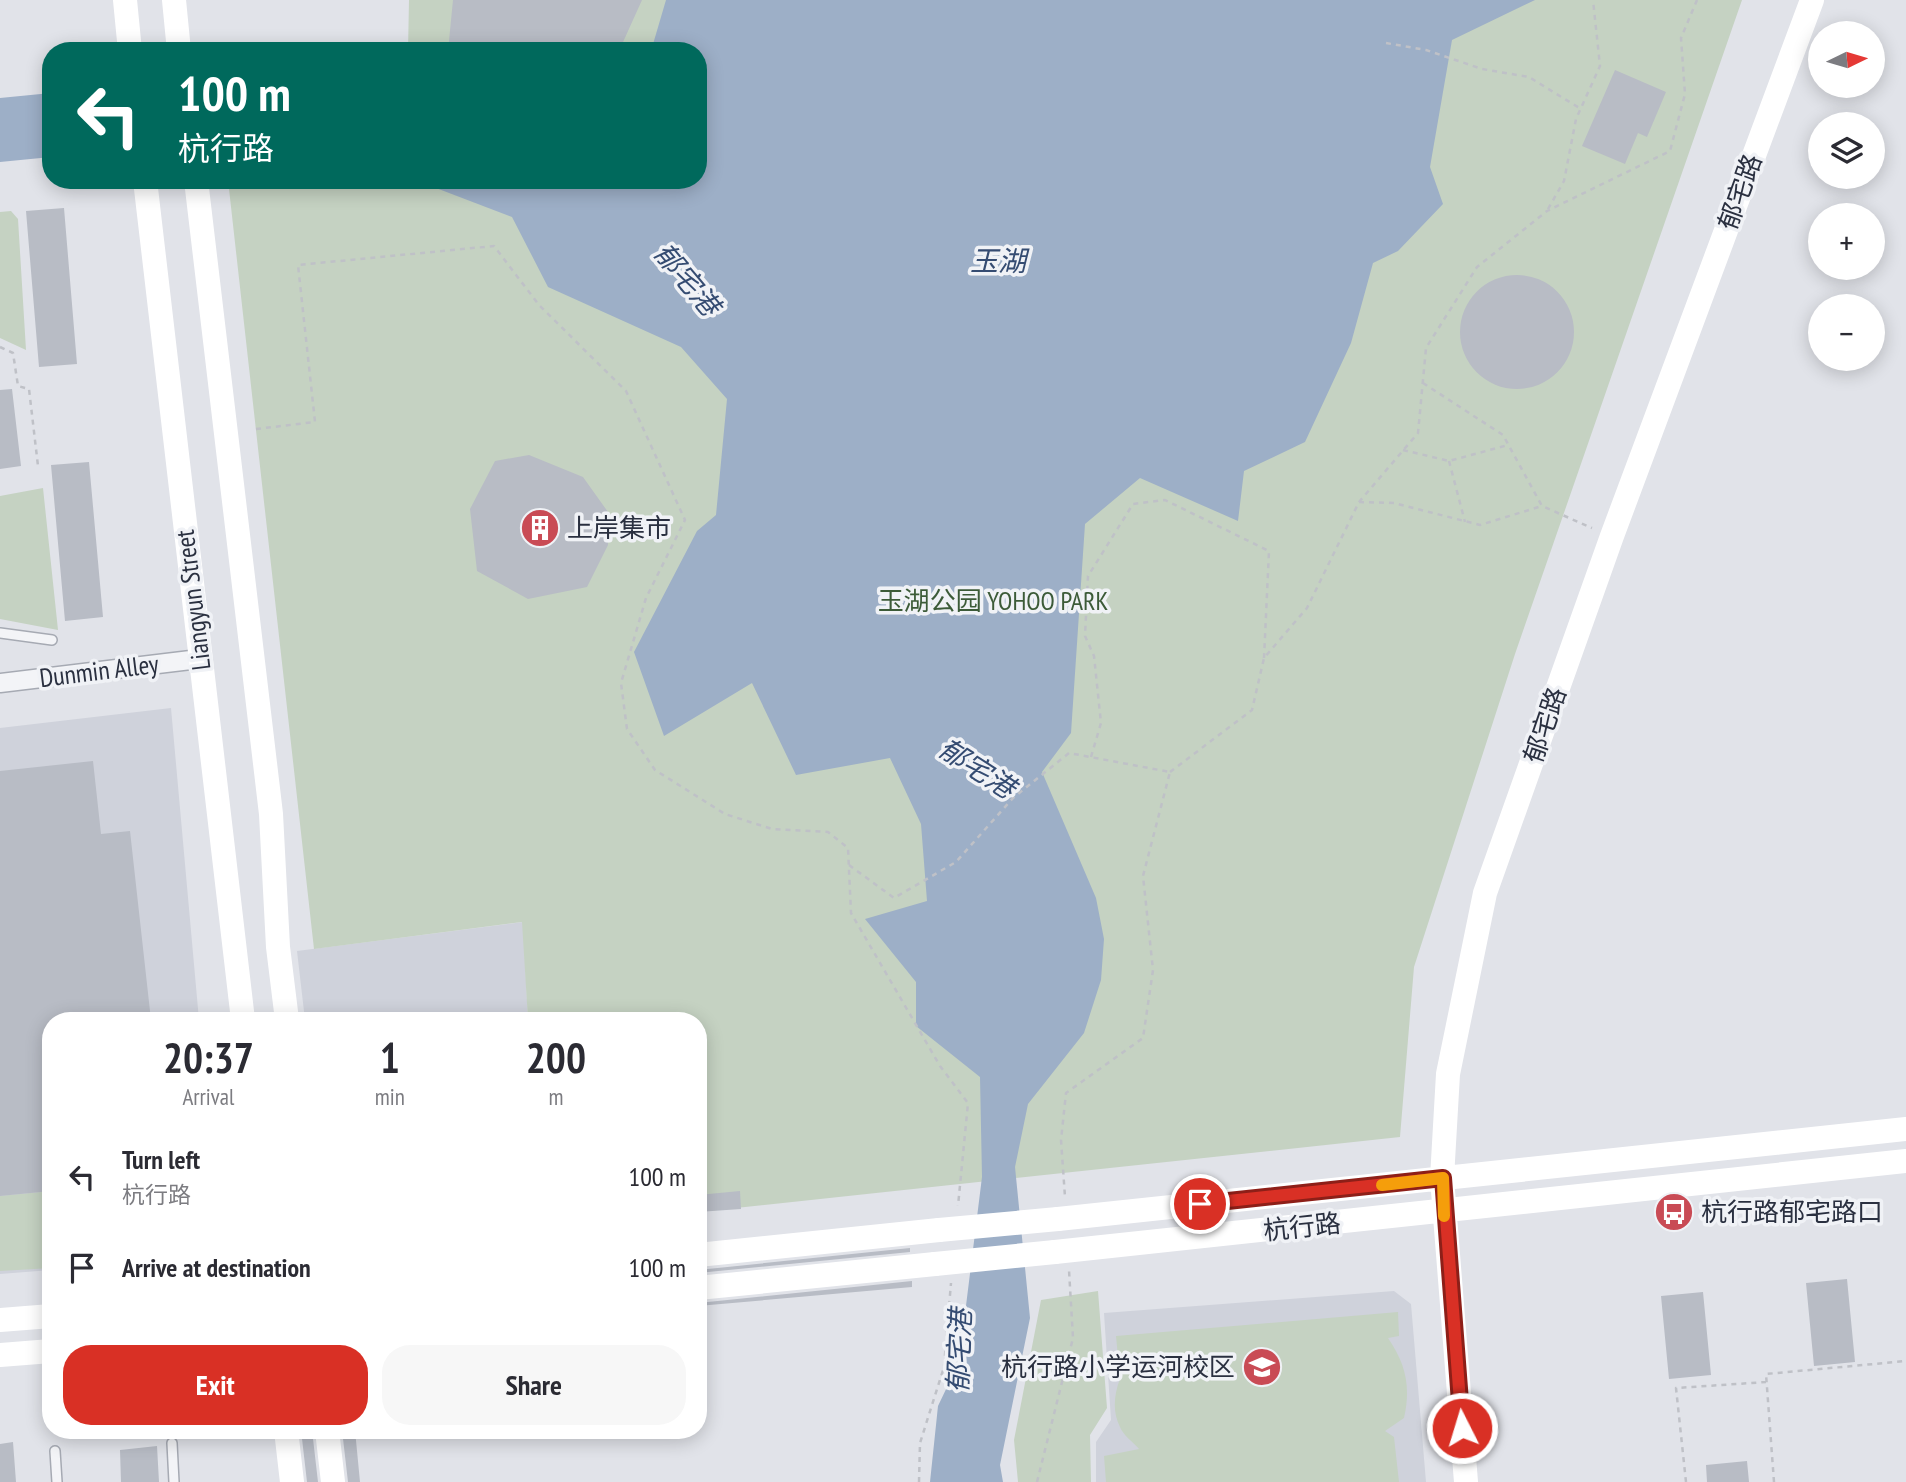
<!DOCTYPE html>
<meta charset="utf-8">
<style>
:root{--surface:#fff;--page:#f7f7f7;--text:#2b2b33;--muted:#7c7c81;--accent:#d93025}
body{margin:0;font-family:"PT Sans Narrow","Noto Sans SC",sans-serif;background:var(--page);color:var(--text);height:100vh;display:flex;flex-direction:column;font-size:26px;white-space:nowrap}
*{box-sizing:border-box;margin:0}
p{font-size:23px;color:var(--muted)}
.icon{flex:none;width:38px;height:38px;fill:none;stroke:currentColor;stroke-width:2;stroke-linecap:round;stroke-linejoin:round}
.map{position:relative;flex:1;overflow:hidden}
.drawer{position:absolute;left:42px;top:1012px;width:665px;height:427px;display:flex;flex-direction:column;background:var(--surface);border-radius:28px;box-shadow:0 4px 18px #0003}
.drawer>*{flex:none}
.guide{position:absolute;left:42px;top:42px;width:665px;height:147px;border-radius:28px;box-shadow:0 4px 18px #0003;background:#00695c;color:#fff;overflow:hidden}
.needle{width:46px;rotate:85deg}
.fabs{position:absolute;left:1808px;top:21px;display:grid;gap:14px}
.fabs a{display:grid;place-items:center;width:77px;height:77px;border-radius:50%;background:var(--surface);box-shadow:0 4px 18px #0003;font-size:35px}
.pin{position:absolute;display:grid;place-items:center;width:60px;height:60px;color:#fff;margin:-30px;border:4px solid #fff;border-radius:50%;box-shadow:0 2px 7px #0007}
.me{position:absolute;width:77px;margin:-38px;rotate:355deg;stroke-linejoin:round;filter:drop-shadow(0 0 5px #0008)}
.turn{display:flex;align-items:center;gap:24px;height:147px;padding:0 21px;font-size:32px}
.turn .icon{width:91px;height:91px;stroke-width:2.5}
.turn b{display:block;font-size:49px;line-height:60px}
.eta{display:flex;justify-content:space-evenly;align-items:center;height:119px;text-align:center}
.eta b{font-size:42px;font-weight:700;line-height:49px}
.cta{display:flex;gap:14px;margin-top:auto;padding:14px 21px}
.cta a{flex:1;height:80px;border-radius:28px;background:var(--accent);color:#fff;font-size:28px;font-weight:700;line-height:80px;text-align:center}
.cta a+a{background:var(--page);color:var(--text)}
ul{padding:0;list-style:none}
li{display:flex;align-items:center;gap:21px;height:91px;padding:0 21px}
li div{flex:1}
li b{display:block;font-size:26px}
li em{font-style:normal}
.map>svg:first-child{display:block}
.built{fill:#cfd2db}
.green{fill:#c5d2c2}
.water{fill:#9dafc7}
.building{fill:#b8bcc5}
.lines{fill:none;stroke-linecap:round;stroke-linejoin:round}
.lane-casing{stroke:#a6aab3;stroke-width:12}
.street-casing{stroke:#a6aab3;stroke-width:21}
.path{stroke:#bfc1c7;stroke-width:2.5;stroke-dasharray:5 5;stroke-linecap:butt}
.lane{stroke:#f3f4f7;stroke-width:9}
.street{stroke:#f3f4f7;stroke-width:18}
.secondary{stroke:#fff;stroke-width:24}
.secondary-bridge{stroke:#fff;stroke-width:24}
.route-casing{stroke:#8d1f18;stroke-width:18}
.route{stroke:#d93025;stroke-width:12}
.slow{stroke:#f59e0b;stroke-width:12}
.labels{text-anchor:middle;stroke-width:7;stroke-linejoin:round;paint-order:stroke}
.street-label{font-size:26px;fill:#2a3040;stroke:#f0f2f6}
.poi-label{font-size:26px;fill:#2a3040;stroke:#f0f2f6;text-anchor:start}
.park-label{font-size:26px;fill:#3c5b38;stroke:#f0f2f6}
.water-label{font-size:28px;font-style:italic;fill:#354c72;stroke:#f0f2f6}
</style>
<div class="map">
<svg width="1906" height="1482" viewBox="0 0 1906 1482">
<rect width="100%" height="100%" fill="#e1e3e9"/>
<path class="built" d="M171,708l28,312h-148v250l-51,4v-546z
M523,922l5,98h-223l-8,-69z
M1394,1291l17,13 15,178h-330v-40l15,-22 -7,-107z"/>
<path class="green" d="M409,0h1333l-227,654 -101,313 -14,170 -702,75v-192h-170l-6,-98 -208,27 -86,-769h470v-129h-290z
M11,211l7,8 8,131 -26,-12v-126z
M43,488l15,142 -58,-11v-123z
M51,1191v77l-51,3v-75z
M1098,1291l9,117 -17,27 1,47h-73l-4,-42 27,-140z
M1398,1312l1,24 -11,2c18,26 23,49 16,80l-19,13 9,6 5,45h-293l-2,-26 35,-7c-6,-7 -16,-14 -19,-22 -12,-24 -1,-50 11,-71l-13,1 -2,-21z"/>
<path class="water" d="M666,0h869l-83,40 -22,127 13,37 -45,47 -25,12 -22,80 -46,99 -61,29 -6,50 -98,-43 -55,46 -14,209 -29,39 54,126 8,41 -3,41 -17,53 -56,71 -13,63 15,151 -30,147 3,17h-73l8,-76 21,-44 23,-185 -2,-100 -64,-51v-44l-51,-63 62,-18 -6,-77 -31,-66 -94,17 -44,-92 -88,53 -30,-84 63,-121 19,-16 11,-116 -46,-52 -133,-60 -36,-70 -97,-37h283v-129h-47z
M51,93v64l-51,5v-64z"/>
<path class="building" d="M453,0h189l-23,51h-171z
M1615,70l51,22 -19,45 -9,-4 -13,31 -43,-18z
M64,208l13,156 -38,3 -13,-156z
M1460 332a57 57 0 1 1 114 0a57 57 0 1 1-114 0Z
M12,389l9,77 -21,3v-79z
M529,455l54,22 25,35v33l-21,42 -59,12 -51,-28 -7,-62 25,-48z
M89,462l14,155 -38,4 -14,-156z
M93,761l8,73 29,-3 21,189h-100v171l-51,5v-425z
M740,1191l1,18 -43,3v-17z
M910,1248v4l-212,21v-3z
M1847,1279l8,83 -41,4 -8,-83z
M912,1281v6l-214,19v-3z
M1703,1292l8,83 -42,4 -8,-83z
M301,1430h11l6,52h-11z
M342,1430h13l5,52h-12z
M13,1442l3,40h-16v-38z
M157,1446l2,36h-38l-1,-32z
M1747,1461l2,21h-42l-1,-17z"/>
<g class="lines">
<g class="lane-casing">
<path id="lane" d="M0,633l52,7
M172,1443l2,39
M55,1451l2,31"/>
</g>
<g class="street-casing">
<path id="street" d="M0,683l199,-24"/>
</g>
<path class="path" d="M1386,43l40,7 56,19 47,8 52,32
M1548,209l16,-28 12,-62 24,-53 -7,-66
M0,347l13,6 5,33 11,3 9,77
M1423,383l80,52 39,71 50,22
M256,429l59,-7 -17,-157 196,-19 45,59 87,86 59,129 -39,78 -25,85 6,46 28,41 70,44 47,15 56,3 20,16 3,65 89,153 28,37 -10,103
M1403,450l46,11 59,-16
M1449,461l16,61
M1359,502l35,1 86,22 62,-19
M1091,757l10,-34 -7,-67 -9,-20 3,-60 45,-72 32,-4 104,51 -5,107
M1170,772l82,-62 12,-52 43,-50 52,-106 59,-69 8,-85 51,-81 70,-56 123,-60 15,-57 -4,-56 16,-38
M849,865l45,33 62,-36 57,-64 56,-45 101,19 -27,104 10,94 -10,68 -77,55 -5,47 4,57
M919,1482l1,-39 24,-76 7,-84
M1037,1482l36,-144 -4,-68
M1686,1482l-10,-94 90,-6
M1774,1482l-8,-108 140,-13"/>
<use href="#lane" class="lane"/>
<use href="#street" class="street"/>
<path class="secondary" d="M125,0l5,51
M174,0l5,51
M145,180l98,840
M196,180l75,634 7,133 9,73
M1058,1219l848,-90
M1055,1252l851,-91
M698,1255l241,-25
M698,1288l237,-24
M0,1320l51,-4
M0,1355l51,-4
M286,1430l6,52
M327,1430l6,52
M1466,1482l-24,-304 6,-104 37,-181 127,-357 200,-536"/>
<path class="secondary-bridge" d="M939,1230l119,-11
M935,1264l120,-12"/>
</g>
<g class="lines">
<g class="route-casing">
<path id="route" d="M1200,1204l243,-26 19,250"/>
</g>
<use href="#route" class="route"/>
<path class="slow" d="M1382,1185l61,-7 1,38"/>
</g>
<defs>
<g id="building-disc" transform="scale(2.0125)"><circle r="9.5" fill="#c94b55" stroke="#f0f2f6"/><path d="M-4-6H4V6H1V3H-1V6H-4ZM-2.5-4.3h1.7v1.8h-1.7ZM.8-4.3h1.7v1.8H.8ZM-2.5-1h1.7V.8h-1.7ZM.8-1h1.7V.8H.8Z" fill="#fff"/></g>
<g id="bus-disc" transform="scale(2.0125)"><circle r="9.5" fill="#c94b55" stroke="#f0f2f6"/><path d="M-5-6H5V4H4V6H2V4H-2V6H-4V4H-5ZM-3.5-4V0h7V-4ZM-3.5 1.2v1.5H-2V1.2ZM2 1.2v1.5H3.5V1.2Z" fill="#fff"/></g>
<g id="school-disc" transform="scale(2.0125)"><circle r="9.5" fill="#c94b55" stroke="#f0f2f6"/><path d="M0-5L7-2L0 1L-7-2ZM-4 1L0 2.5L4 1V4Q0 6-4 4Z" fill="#fff"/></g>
</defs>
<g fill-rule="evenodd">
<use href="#building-disc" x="540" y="528"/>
<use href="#bus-disc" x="1674" y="1212"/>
<use href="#school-disc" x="1262" y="1367"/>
</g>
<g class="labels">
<g class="street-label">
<text transform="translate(1740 192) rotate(-70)" y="9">郁宅路</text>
<text transform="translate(193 600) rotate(-97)" y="9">Liangyun Street</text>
<text transform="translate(99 671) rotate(-7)" y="9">Dunmin Alley</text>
<text transform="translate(1545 725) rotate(-71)" y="9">郁宅路</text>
<text transform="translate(1302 1227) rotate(-6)" y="9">杭行路</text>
</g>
<g class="poi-label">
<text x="567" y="537">上岸集市</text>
<text x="1701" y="1221">杭行路郁宅路口</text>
<text x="1235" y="1376" text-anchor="end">杭行路小学运河校区</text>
</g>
<g class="park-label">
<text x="993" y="610">玉湖公园 YOHOO PARK</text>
</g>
<g class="water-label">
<text x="998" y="271">玉湖</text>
<text transform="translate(687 279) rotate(50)" y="10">郁宅港</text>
<text transform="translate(977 768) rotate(33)" y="10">郁宅港</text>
<text transform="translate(959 1351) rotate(-88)" y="10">郁宅港</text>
</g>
</g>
</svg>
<div class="fabs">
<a><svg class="needle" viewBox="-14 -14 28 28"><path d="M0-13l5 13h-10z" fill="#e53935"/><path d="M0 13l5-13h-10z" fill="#7c7c81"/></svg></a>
<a><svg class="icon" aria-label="layers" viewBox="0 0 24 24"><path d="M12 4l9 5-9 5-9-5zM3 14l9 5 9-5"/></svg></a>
<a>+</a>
<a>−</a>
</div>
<div class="pin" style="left:1200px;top:1204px;background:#d93025"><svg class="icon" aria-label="arrive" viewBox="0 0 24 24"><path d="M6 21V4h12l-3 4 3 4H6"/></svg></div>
<svg class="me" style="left:1462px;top:1428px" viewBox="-20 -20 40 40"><circle r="17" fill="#d93025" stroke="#fff" stroke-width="3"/><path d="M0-11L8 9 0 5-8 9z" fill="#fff"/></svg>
<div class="guide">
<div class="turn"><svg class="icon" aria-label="left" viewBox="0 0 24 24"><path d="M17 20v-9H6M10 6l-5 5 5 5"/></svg><div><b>100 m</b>杭行路</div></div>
</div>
<section class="drawer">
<div class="eta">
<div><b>20:37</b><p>Arrival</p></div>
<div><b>1</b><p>min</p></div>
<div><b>200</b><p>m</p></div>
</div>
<ul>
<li><svg class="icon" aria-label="left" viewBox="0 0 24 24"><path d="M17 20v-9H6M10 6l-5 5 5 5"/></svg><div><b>Turn left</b><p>杭行路</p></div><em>100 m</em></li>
<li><svg class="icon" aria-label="arrive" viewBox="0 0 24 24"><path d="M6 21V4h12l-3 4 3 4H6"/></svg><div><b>Arrive at destination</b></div><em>100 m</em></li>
</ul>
<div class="cta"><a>Exit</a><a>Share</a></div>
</section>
</div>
